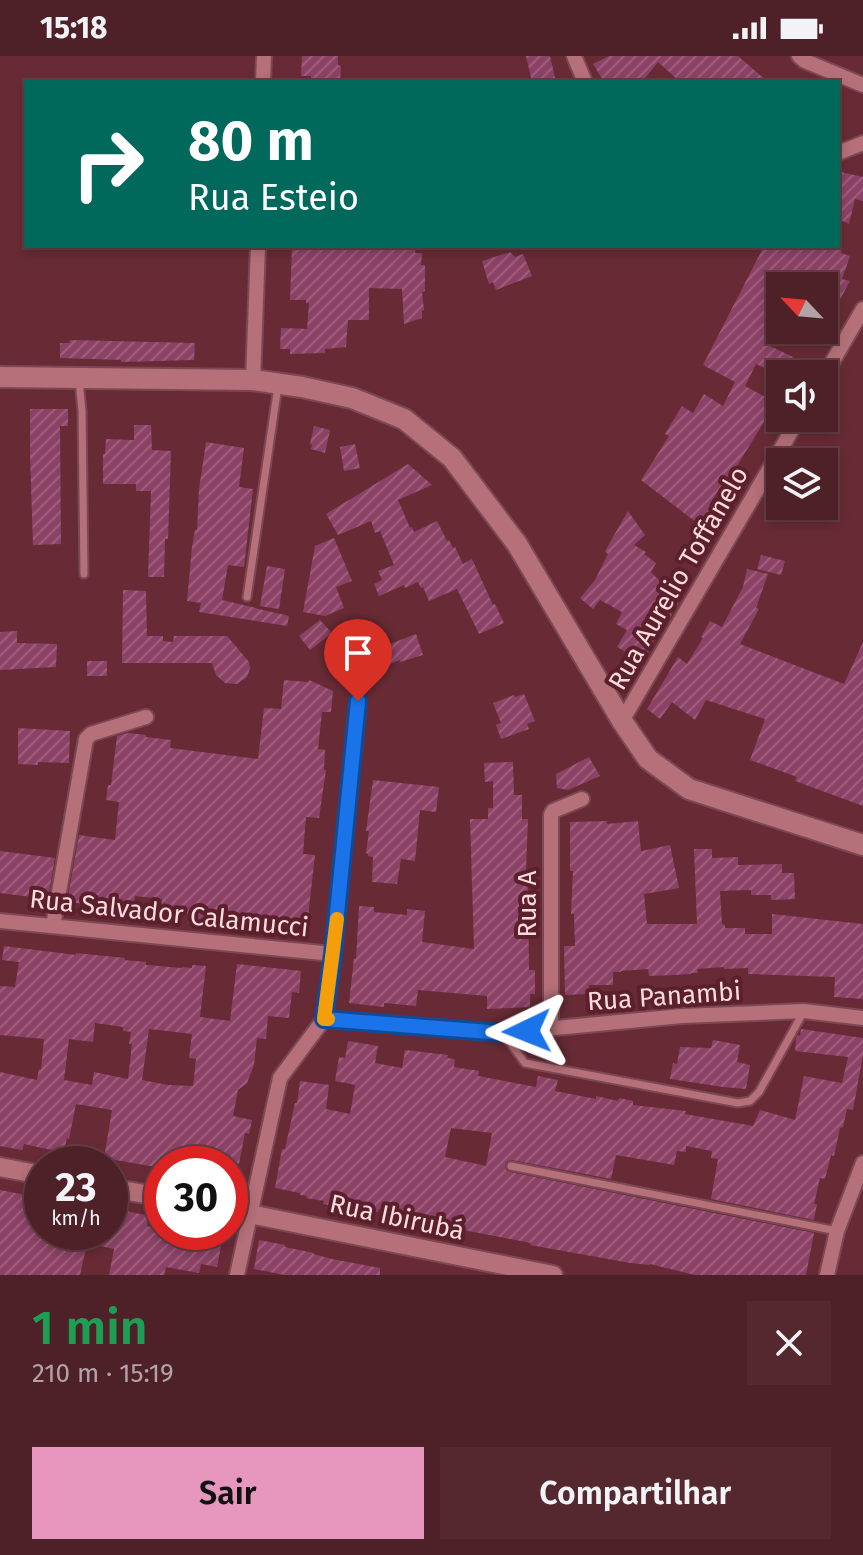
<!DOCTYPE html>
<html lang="pt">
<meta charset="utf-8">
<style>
:root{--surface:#4e2028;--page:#552830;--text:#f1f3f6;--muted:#b3a3a8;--line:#653e45;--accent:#e797bd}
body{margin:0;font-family:"Fira Sans",sans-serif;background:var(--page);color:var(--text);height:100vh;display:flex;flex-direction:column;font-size:30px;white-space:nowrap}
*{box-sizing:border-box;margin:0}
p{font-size:26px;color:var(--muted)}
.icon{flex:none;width:44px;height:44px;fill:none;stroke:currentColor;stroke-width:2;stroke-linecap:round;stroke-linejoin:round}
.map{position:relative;height:1219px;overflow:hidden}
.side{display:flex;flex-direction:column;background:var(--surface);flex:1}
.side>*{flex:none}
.top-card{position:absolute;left:24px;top:24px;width:816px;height:168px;border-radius:0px;box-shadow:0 4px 12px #0003,0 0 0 2px var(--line);background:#00695c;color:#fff;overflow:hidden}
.needle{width:52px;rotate:296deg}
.tools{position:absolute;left:766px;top:216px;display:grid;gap:16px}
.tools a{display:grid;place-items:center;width:72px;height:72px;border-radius:0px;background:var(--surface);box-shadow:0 4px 12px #0003,0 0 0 2px var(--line);font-size:40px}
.speed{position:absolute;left:24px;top:1090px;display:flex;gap:16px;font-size:40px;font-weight:700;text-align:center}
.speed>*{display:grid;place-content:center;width:104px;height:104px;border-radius:50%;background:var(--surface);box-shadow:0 4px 12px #0003,0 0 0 2px var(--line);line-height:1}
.speed small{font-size:20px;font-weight:400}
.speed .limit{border:12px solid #d22;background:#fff;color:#111}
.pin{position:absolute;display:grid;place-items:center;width:68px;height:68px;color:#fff;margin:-82px -34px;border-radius:50% 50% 50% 0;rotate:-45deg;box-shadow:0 0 8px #0007}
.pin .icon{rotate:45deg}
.me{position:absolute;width:88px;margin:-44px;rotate:268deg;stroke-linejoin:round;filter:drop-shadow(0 0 6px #0008)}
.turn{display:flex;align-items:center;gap:28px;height:168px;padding:0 32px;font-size:36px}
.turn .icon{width:104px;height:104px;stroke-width:2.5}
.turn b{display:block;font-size:56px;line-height:68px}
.round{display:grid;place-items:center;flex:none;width:84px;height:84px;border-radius:0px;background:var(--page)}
.headline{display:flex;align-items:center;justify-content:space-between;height:136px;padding:0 32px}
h1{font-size:48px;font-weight:600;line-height:60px;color:#1e9e55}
.action{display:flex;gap:16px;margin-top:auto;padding:16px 32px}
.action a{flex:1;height:92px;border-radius:0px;background:var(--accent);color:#111;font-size:32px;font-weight:600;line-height:92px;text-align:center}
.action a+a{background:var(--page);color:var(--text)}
.status{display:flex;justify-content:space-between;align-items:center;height:56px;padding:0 40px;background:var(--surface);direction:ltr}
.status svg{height:22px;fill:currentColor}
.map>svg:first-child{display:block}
.building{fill:url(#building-hatch);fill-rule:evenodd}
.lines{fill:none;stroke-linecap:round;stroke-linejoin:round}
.service-casing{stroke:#7c4853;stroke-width:11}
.minor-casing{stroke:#7c4853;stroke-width:18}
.tertiary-casing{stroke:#7c4853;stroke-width:22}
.secondary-casing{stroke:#7c4853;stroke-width:24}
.service{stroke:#b57079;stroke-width:7}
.minor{stroke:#b57079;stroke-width:14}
.tertiary{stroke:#b57079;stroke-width:18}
.secondary{stroke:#b57079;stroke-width:20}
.route-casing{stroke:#114b97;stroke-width:20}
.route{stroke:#1a73e8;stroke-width:14}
.slow{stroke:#f59e0b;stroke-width:14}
.labels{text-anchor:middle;stroke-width:8;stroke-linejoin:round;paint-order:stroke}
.street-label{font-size:26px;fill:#fbdbde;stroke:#5b202b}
</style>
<div class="status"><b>15:18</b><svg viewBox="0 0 49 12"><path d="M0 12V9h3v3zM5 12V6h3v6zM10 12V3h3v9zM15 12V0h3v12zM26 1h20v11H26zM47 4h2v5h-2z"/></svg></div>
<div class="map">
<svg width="863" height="1219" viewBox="0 0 863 1219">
<defs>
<pattern id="building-hatch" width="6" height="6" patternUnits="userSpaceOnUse" patternTransform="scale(2)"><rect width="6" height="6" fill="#8c4266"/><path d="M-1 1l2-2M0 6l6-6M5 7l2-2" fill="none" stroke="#9d5d7b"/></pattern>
</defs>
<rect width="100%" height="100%" fill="#682b35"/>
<path class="building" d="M302,0h36v9l3,1 -1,16h-29v-6h-10z
M526,0h24l6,26h-24z
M609,0h129l30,26h-79v-2h-11l-20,-18 -16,20h-38l-11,-18z
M841,116l22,5v24l-8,-2 -6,25 -11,-5v-45h2z
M292,190h124l-1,7h7l-1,12h4v26l-3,1 2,18 -2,1v7l-18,6 -2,-35 -33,-1v32h-21l-2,27 -21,2v4l-35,1v-5h-10l1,-21 26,1 2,-26h-3v-3h-16z
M764,190h78l-1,7 9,3 -8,23 8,2 -26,49v-51l-3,7h-41v33l-12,26 25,12 -8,17h-7l-22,-10 -11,22 33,18 -10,20 -4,-2 -29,47 -9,12 -1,-1 -16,25 11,9 -7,14 -13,-10 -3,5 -56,-43 28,-44 -4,-2 17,-28 11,7 11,-19 19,12 12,-24 -32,-17z
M510,196l5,5 8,-3 9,22 -36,14 -3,-8 -4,2 -7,-23z
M70,284l125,3 -1,17 -73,2v-2l-61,-2v-15h9z
M30,353h38v17h-8l1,118 -28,1 -3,-90z
M134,369h17l1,25 19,1 -3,88h-3l-1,38h-16l3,-86h-15v-7h-33v-30h2l1,-15 28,1z
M314,370l16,4 -5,23 -14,-4 1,-4 -2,-1z
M206,386l38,6 -5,39 14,2 -9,78 -16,-2 -6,35 67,16 -2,10 -88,-14 2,-9 -14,-2 5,-54 3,-17h2l2,-41z
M355,388l5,24 -16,3 -4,-24z
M408,408l24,21 -34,15 12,28 2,-1 2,5 23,-11 10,20 2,-1 4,8 2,-1 8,17 9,-5 21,46 2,-1 9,19 -25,11 -22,-45 -28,12 -6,-14 -2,1 -3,-6 -13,6 -1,-3 -25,11 -5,-12 8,-4 -4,-9 16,-6 -14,-34 -5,2 -4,-12 -33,14 -12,-21z
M628,455l17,24 -11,10 12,7 -2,2 12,9 -5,9 16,16 -2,2 14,14 -8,8 1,3 -14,19 -15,27 -26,-14 10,-17 -11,-6 6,-12 -22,-12 -7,9 -13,-11 15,-18 13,-26 -3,-3z
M334,482l18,43 -16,6 8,21 -19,8 -22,-4 12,-66z
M761,499l24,6 -4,14 -24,-6z
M267,510l18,3 -6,40 -19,-3z
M747,513l21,5 -12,34 3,1 -19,35 104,40 19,-42v164l-68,-25 2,-4 -47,-17 15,-41 -59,-19 -11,20 -23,-18 -12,17 -13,-10 31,-52 9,7 16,-26 -2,-1 9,-16 12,6 21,-40z
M123,534l23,1 1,45h16v5l10,1 1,-6h53l22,26 1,6 -3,9 -10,7 -12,-1 -9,-8 -4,-12h-90z
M320,564l12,13 -22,17 -11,-14z
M17,575v12l40,1 -1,23 -56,3v-38z
M385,576l5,12 26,-10 7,21 -23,7v-2l-25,10 -7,-18 9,-4 -4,-10z
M87,605h20v15h-20z
M284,624l24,2 1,-2 24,11 -2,21h-9l-4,37 7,1 -1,20h2l-7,48 -13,-1 -3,37 12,1 -8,71 -100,-10 -1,9 -18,-2 1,-9 -28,-3 1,-12 -27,-3 -1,10 -28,-3v3l-39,-4 12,-67 36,5 4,-38 -13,-2 2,-15h3l6,-49 11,-3 18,2v2l25,3 -1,8 88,11 6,-51 17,1z
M524,638l11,27 -8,3 2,5 -28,10 -5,-14 5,-2 -8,-20 21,-8 1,2z
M18,672l52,3 -1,32 -31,-1v3l-20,-1z
M589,701l11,19 -32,14 -11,-2 -1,-14z
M513,706l1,33h8v24h6l-2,51 2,1 1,99h6v24h-5v13l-43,2v-13l-69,-6 -2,16 -32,-3v4l-35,-4 5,-45 2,1 3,-53 15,1v5l33,3v-6l18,2 -3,31 52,7 -4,-130h18v-11h5v-27l-8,1 -1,-19z
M373,724l66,7 -3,25 -16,-2 -5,51 -14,-2 -4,25 -25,-2 1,-25 -5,-1v-2l-2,-1 3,-22h-3z
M607,765v3l31,-3 3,30 29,-6 9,43 -35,6 3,30h50l-3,-75h18v9l26,-1v8l44,-1v9h12l1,26 -24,1v-5h-20v-5l-31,1 2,33 3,1v3h20v6h27v-20l91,10v75l-29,-2 1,-20 -87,-3v-6l-24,1v-2l-27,2 1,4h-7v1l-17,1 -25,1 -1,-7 -27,2v1h-8v13h-24v9l-24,1 -1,-49h11l-1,-32h-3l2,-43h-3v-49z
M0,795l55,7 -7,41 -48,-6z
M4,890l72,9v-2l49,5v2l21,2v3l36,3v-1l10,1v-3l14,1 -6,51 30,4 7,-57 64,7 -2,22 -7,-1 -3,26 -21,-2 -2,23 -9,-1 -3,27 -7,18 -9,7 -5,26 19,4 -3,14 -4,-1 -6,31h-77v4l-58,-10 8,-48 -36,-6 -7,35 -2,-1 -3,13 -7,-2 -1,2 -32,-7 -2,6 -22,-4v-74l37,8 2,-11 2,1 3,-31 -44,-4v-49l15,1 4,-25 -17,-2zM95,967l28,4v4l8,1 -2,12h3l-4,35 -34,-7 -2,13 -28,-5 5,-41 24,3zM149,973l43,5 -3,24 7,1 -3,27 -25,-1 -26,-5z
M801,973l62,9v17l-10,55 -6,-1 -4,18 -3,1 -6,28 -3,-1 -6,24 -5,-1 -6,26h3l-3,16 -103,-21 7,-40 -7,-1 1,-7 -26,-5v6l-9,-1 -3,14 -58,-10 -5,24 -99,-19 -5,1 -2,5 1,4 4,2 304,61 -8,42h-111l-45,-11v1l-20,-2 -100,-18 1,-2 -99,-19 1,-3 -25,-5v-2l-29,-5 -1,3 -26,-6 -11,-1v2l-18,-3 1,-3 -18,-3 1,-2 -7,-1v-2l-25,-5 7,-39h3l10,-46h2l3,-22 29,4 -3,24 24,5 5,-29 -20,-4 4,-24 6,1 3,-17 30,5 -3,17 27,5 3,-18 43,5 -1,3 8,1 -1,8 25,4 -1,5 58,11 2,-11 20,4 -3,11 41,8v-3l22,5 1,-3 14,3v4l53,6 -1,3 68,12 7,-16 35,10 9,-44 38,7 6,-26 -53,-6 1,-13 2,-3 2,1zM451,1072l41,5 -6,33 -41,-9z
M713,984l27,5 -3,17 13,3 -4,24 -23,-2 -53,-8 3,-16 4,1 3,-17 31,1z
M0,1134l41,8 -2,9 3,1v24h68v-20l11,2 1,-4 27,6 -2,10 15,3v3h46l-2,6 16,3 -5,26 -16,-3 -2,9 -33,-6 -2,8h-55l5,-26 -27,-6 -7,32h-80z
M259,1184l26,5v2l29,6 -1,1 19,5 48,9v7h-95l-31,-6z"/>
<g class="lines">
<g class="service-casing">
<path id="service" d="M79,324l3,31 2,163
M247,541l31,-211
M504,979l21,28 213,40 12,-2 9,-9 45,-81
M511,1110l326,65"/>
</g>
<g class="minor-casing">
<path id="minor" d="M574,0l11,26
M799,0l6,5 58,24
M263,26l1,-26
M838,97l25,-10
M824,320l39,-67
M253,324l5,-134
M622,665l177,-303
M0,865l333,33
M53,870l33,-187 5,-5 55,-17
M324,963l178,14 180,-17 122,-5 59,7
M551,972v-213l2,-4 29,-12
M237,1219l43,-197 44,-59 9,-65 25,-253
M827,1219l10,-44 26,-68"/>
</g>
<g class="tertiary-casing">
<path id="tertiary" d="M0,1111l42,8
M110,1132l52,9
M230,1154l323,65"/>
</g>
<g class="secondary-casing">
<path id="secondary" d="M0,321l253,3 49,7 50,11 52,21 48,39 65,86 105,177 26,38 41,30 174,56"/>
</g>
<use href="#service" class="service"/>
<use href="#minor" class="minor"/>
<use href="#tertiary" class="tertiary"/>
<use href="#secondary" class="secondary"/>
</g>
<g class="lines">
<g class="route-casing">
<path id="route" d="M358,645l-25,253 -9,65 178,14 25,-2"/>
</g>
<use href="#route" class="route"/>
<path class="slow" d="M328,963h-4l13,-100"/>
</g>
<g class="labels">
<g class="street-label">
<text transform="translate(678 522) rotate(-60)" y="9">Rua Aurelio Toffanelo</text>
<text transform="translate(527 848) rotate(-90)" y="9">Rua A</text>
<text transform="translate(169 857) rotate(6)" y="9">Rua Salvador Calamucci</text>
<text transform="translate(664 940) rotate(-4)" y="9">Rua Panambi</text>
<text transform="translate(397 1161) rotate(12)" y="9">Rua Ibirubá</text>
</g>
</g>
</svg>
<div class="tools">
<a><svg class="needle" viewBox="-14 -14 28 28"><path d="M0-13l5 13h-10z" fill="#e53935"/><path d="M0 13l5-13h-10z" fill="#b3a3a8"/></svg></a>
<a><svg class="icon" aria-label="sound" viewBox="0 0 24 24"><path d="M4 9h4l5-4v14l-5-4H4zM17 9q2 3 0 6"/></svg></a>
<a><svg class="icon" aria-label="layers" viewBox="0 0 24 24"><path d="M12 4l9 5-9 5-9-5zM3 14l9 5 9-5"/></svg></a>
</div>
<div class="speed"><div>23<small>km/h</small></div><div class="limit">30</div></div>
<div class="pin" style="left:358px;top:645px;background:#d93025"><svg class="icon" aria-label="arrive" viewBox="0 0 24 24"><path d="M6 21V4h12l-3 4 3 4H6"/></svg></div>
<svg class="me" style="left:527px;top:975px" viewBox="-20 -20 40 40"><path d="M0-17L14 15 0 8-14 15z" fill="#1a73e8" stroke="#fff" stroke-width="4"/></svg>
<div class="top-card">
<div class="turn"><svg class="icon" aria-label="right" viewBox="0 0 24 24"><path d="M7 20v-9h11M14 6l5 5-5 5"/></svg><div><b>80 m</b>Rua Esteio</div></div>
</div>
</div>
<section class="side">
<div class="headline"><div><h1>1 min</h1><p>210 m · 15:19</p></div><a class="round"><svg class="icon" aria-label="close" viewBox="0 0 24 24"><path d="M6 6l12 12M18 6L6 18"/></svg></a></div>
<div class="action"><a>Sair</a><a>Compartilhar</a></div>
</section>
